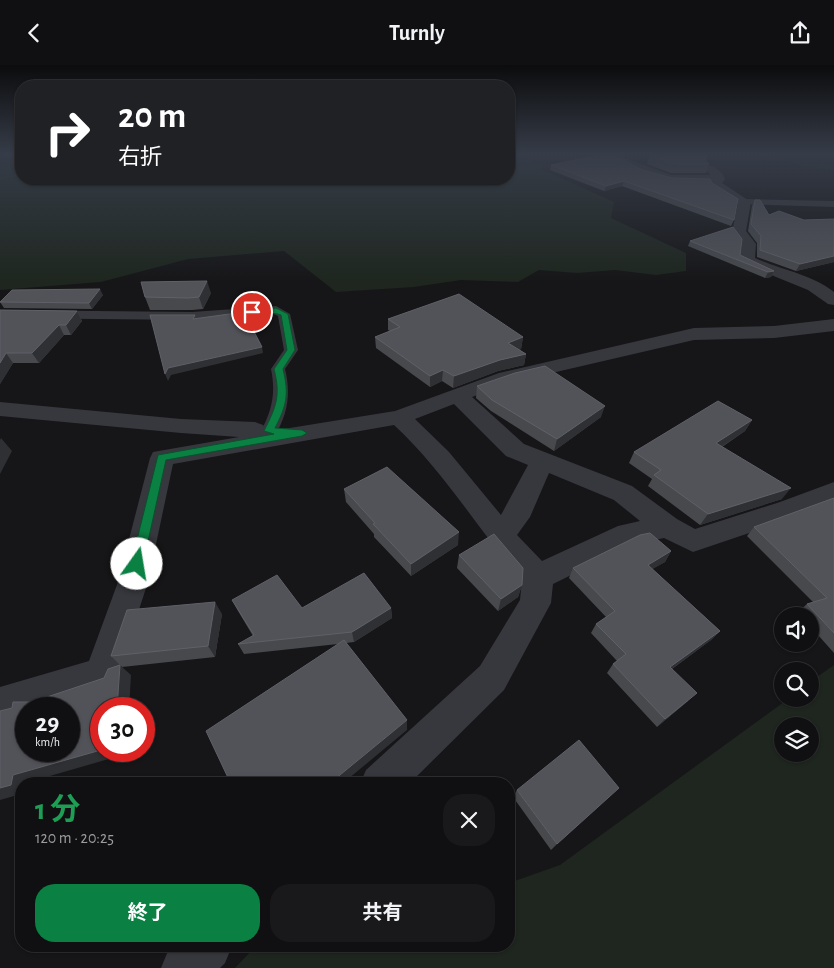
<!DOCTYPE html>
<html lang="ja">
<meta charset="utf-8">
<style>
:root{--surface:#101012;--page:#19191b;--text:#f1f3f6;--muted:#9c9d9f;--line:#303032;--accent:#0b8043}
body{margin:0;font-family:"Alegreya Sans","Noto Sans JP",sans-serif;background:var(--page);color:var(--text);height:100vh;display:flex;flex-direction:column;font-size:19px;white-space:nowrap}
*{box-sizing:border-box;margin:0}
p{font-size:16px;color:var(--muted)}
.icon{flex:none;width:28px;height:28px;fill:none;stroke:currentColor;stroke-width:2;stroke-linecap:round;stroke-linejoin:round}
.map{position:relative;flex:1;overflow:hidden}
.sheet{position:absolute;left:15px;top:712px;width:500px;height:175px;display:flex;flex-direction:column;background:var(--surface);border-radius:20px;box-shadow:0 1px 4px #0004,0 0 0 1px var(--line)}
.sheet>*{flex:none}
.banner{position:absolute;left:15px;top:15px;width:500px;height:105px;border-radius:20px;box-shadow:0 1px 4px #0004,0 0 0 1px var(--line);background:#202124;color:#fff;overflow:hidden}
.fabs{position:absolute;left:774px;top:542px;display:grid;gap:10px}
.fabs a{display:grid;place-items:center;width:45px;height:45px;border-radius:50%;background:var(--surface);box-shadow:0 1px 4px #0004,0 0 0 1px var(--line);font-size:25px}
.speed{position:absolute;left:15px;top:632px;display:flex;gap:10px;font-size:25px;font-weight:700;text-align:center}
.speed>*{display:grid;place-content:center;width:65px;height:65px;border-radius:50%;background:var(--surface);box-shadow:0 1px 4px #0004,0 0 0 1px var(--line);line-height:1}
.speed small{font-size:12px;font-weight:400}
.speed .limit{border:8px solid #d22;background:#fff;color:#111}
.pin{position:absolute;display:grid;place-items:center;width:42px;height:42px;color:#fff;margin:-21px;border:2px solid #fff;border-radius:50%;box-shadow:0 1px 5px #0007}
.me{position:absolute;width:55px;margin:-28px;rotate:13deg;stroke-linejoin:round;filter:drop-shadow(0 0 4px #0008)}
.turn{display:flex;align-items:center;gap:18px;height:105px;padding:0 20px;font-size:22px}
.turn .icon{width:65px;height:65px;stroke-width:2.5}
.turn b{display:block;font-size:35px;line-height:42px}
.round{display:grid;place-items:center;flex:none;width:52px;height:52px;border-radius:20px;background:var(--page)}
.headline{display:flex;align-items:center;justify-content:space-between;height:85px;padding:0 20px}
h1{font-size:30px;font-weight:700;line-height:38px;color:#1e9e55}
.cta{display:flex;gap:10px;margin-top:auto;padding:10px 20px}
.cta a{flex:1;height:58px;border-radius:20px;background:var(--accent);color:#fff;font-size:20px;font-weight:700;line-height:58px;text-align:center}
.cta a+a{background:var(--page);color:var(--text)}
header{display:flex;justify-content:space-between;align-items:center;height:65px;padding:0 20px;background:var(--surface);font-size:22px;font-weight:700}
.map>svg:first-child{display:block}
.green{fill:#1e261f;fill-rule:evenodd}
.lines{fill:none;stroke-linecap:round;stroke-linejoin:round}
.path{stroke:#3d3f44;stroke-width:1;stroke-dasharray:1 2;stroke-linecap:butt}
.lane{fill:#37383d;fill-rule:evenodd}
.street{fill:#37383d;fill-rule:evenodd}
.wall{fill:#47494d}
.shaded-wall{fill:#2f3033}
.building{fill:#525359;stroke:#5f6168;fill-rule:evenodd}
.route{fill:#0b8043;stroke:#07532c}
</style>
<header><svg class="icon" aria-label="back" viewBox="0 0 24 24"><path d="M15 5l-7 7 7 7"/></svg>Turnly<svg class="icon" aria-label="share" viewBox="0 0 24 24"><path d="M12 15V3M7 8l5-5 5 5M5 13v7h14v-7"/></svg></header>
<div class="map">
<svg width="834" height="903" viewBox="0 0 834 903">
<rect width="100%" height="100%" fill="#161618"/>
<path class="green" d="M0,90h21v24h488v-24h7l29,11 -4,3 73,33 -3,16 75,35v18l-30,4 -41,-5 -38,3 -38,-3 -21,12 -57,-2 -47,7 -78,5 -52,-41 -96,8 -87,23 -101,8z
M780,90h54v15l-38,-5z
M834,600v303h-599l21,-22h253v-63l51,-18 228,-166h22v-17zM782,661h28v28h-28z"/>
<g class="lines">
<path class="path" d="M0,114l21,-5"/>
<path class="lane" d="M745,134l89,2v6l-92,-3v-4z
M276,241l14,8 8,36 -13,19c6,24 3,45 -10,66h-12l-2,-4c11,-21 15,-38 10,-62l13,-19 -6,-34 -4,-2 -82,6 -192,-2v-8l192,2z"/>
<path class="street" d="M613,90h12l-1,3 47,17h40l-8,-7 2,-2h8l9,7 3,6 -3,4 29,19 -5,29 10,13 -1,14c26,12 56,16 79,34v13l-6,-1 -20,-14 -66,-27 -3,-3 2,-16 -9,-12 6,-29 -27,-16 -1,-5 -39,-1 -29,-8 -26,-11 -4,-5z
M834,254v12l-60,7 -80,2 -181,42 -41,15 52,47 108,42 45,33 18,10 85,-27 54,-20v20l-34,14 -107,36 -29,-14 -30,6 -81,40 -2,19 -47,87 -95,94h-49l6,-14 114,-104 40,-66 2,-20c-44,-50 -78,-109 -128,-155l-221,39 -25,118 -34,104 -69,23h-19v6l-26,8v-36l89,-26 29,-79 32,-124 3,-6 86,-15 -58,-4 -181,-17v-14l181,17 74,3 8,3 4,5 -2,2 130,-21 104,-38 195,-45 80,-2zM454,339l52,52 22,9 -27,50 -52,-63 -34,-33zM549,408l65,27 26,21 -22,5 -76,35 -25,-26 13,-18z
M173,881h59l-7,17 -5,5h-59l7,-17z"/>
</g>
<path class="wall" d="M649,90h59l-2,5 3,4 -3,9h-35l-24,-9z
M551,100l92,5 29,8 40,5 22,37 -3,6 -109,-40 -18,5 -54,-21z
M755,135l14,15 35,5 30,-1v43l-38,9 -39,-14v-14l-9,-12 4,-25z
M690,176l50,14 34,16 -3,6 -6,1 -77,-32z
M211,228l-8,16 -11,1h-42l-5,-13z
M103,230l-11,14 -88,-1 -4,-6z
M0,245l77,1 5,10 -11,14h-7l-25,28h-26l-13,21z
M388,254l135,18 -2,12 -2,1 7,4 -2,11 -26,6 -45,17 -11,-7 -12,6 -54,-39 -1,-11 15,-6 -2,-1z
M477,321l124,31 -47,34 -63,-40 -15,-13z
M752,355l-7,11 -23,16 60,52 -82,26 -52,-39 4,-7 -23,-16 5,-11z
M344,424l114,56 -47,31 -37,-39v-3l-28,-32z
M834,433v155l-24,-27v-10h-9l-4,-3 10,-9 6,-2 -66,-66 7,-9z
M671,486l-6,11 -13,7 68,62 -9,9 -39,29 16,32 -31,26 -50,-54 6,-9 4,-3 -26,-28 5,-9 10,-7 -37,-39 4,-10z
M459,490l63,30 -4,12 -20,14 -41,-43z
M232,535l70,8h89l1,10 -38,24 -8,1 61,87 -69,-86 -94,10 -6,-10 15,-8 -15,-25z
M222,549l-7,43 -93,10 -11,-11z
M517,725l40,54 -6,6 -38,-53z"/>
<path class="shaded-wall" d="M624,116l-2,5 -18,5 2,-5z
M834,191v6l-38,9 4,-7z
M774,206l-3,6 -6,1 3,-6z
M207,216l4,12 -8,16 -4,-12z
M100,224l3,6 -11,14 -3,-6z
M77,246l5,10 -11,14 -5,-10z
M59,260l5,10 -25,28 -7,-10z
M523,272l-2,12 -15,5 2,-11z
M262,282l1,6 -92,22 -3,6 -3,-7 3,-6z
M6,288l7,10 -13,21v-21z
M526,289l-2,11 -26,6 -45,17 1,-12 46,-16z
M443,305l-1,11 -12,6v-11z
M605,341l-4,11 -47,34 3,-12z
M752,355l-7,11 -36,24 7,-12z
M1,373l11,13 -12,23v-34z
M791,423l-9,11 -82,26 8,-11z
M459,467l-1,13 -47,31v-12z
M671,486l-6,11 -23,13 6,-10z
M522,520l-4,12 -20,14 3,-12z
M215,537l7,12 -7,43 -7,-11z
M391,543l1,10 -38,24 -2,-10z
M720,566l-9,9 -49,36 8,-9z
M120,600l11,10 -2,34h-12z
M697,628l-9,8 -31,26 8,-8z
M407,655v10l-65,54h-13z
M101,685v1h25v3l-97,28v2h-8v10l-21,6v-12l13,-13z"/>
<path class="building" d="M599,90h14l30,15 29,8 38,1 2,4 26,16 -4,21 -110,-39 -18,5 -55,-21z
M650,90h58l-4,4 5,5h-35z
M755,135h5l9,15 10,-4 25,9 30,-1v37l-34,8 -40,-14 1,-14 -10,-12z
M733,162l9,12 -2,16 34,16 -6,1 -78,-31z
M207,216l-8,16 -11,1 -43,-1 -4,-15z
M100,224l-11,14 -89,-1 12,-12z
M459,229l64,43 -15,6 18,11 -26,6 -46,16 -11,-6 -13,6 -55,-39 25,-10 -12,-8z
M0,245l77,1 -11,14h-7l-27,28h-26l-6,10z
M244,247l18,35 -94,21 -3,6 -15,-59h45l-2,4z
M545,301l60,40 -48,33 -65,-39 -15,-14 38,-13z
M718,336l34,19 -36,23 75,45 -83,26 -54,-39 7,-5 -27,-18z
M387,402l72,65 -48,32 -38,-40 2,-1 -31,-34z
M834,433v135l-27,-29 20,-6 -73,-71z
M650,468l21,18 -23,14 72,66 -50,36 27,26 -32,26 -52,-55 13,-10 -30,-30 19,-13 -42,-43 67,-33z
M494,469l29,34 -1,17 -21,14 -42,-44z
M364,508l27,35 -39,24 -114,12 16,-9 -22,-35 45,-25 25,33z
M215,537l-7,44 -97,10 16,-46z
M344,575l63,80 -78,64h-98l-25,-53z
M120,600l-3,44h-16v41l-88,25 -2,10 -11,3v-77l12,-3 1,-6h19l72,-24 4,-9zM26,644h43v42h-43z
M579,675l40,48 -62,56 -40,-54z"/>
<linearGradient id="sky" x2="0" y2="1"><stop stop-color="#0c0c0d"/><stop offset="0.41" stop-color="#363c48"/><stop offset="1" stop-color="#363c48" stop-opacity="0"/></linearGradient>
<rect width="834" height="217" fill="url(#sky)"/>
<path class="route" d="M276,243l12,6 7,36 -12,19c6,25 4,36 -8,59l27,2 5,3 -5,3 -136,24 -23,104 -6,5 -4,-1 -2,-4 27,-109 116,-21 -10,-3c12,-24 17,-35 10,-62l13,-19 -6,-35c-10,-4 -24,2 -33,-3z"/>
</svg>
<div class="fabs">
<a><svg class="icon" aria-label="sound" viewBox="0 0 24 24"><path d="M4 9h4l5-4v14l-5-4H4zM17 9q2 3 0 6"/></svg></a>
<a><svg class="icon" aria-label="search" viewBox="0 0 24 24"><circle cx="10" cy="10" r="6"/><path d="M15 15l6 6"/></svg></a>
<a><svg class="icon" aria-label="layers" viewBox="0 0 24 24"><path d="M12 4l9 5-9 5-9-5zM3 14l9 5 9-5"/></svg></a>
</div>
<div class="speed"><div>29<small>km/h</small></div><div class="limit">30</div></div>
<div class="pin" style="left:252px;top:247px;background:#d93025"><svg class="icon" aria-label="arrive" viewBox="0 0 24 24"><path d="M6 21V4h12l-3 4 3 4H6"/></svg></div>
<svg class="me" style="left:137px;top:499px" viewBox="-20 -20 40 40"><circle r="19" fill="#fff"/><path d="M0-13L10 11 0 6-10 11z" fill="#0b8043"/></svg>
<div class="banner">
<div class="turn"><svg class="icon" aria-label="right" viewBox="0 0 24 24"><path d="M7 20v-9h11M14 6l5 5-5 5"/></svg><div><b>20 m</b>右折</div></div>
</div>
<section class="sheet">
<div class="headline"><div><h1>1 分</h1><p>120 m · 20:25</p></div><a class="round"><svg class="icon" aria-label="close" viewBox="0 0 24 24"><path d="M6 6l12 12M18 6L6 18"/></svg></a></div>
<div class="cta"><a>終了</a><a>共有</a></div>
</section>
</div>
